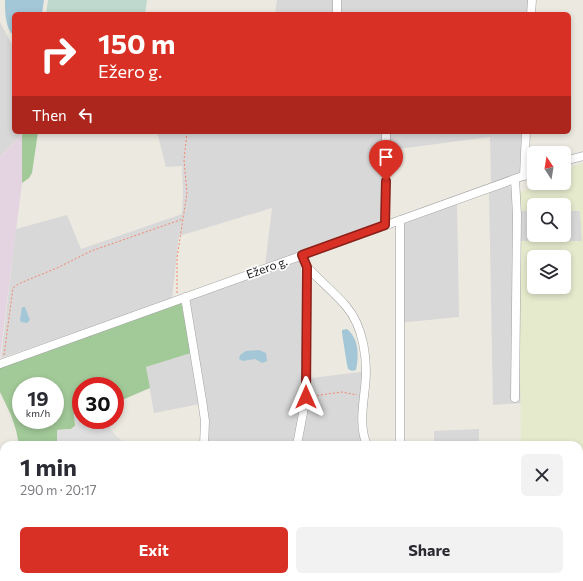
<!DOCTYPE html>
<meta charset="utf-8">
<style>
:root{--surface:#fff;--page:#f2f2f3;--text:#2b2b33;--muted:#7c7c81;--accent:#d93025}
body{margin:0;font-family:Commissioner,sans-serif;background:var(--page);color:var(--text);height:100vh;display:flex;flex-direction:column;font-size:15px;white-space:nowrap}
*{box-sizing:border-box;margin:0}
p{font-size:13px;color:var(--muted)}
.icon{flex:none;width:22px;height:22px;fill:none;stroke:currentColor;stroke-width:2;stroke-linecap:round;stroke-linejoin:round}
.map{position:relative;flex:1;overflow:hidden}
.side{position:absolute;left:0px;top:441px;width:583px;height:140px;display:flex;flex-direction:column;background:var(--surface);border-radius:12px 12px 0 0;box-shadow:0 2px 6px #0003}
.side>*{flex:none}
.guide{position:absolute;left:12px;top:12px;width:559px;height:122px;border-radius:6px;box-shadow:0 2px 6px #0003;background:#d93025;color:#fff;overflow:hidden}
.needle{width:26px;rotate:348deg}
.fabs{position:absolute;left:527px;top:146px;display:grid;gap:8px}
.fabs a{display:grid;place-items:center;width:44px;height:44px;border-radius:6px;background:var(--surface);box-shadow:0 2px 6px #0003;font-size:20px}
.speed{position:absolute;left:12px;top:377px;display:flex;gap:8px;font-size:20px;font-weight:700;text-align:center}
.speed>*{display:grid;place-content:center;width:52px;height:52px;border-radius:50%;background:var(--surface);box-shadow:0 2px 6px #0003;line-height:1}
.speed small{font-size:10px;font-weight:400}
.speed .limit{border:6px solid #d22;background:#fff;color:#111}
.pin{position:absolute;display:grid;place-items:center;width:34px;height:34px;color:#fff;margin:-41px -17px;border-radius:50% 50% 50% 0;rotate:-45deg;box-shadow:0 0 4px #0007}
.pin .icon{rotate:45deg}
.me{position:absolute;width:44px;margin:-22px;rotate:0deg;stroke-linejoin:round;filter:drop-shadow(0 0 3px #0008)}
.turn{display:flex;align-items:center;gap:14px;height:84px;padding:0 20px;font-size:18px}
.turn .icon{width:52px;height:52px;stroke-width:2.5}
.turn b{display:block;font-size:28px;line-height:34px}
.then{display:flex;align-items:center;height:38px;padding:0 20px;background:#0003;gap:8px;font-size:15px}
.round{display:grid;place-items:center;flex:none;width:42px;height:42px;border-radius:6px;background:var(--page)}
.overview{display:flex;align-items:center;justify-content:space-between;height:68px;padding:0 20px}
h1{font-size:24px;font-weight:700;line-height:30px}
.action{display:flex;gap:8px;margin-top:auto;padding:8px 20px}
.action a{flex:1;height:46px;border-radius:6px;background:var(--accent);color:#fff;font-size:16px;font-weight:700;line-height:46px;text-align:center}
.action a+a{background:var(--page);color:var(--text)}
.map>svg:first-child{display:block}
.residential{fill:#d9d8d8}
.industrial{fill:#e4d3e0}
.farmland{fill:#e5eacd;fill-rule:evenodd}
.forest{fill:#a2c998;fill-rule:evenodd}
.wetland{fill:#bfd9cf}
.parking{fill:#dfdfdf}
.water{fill:#a4c7d7}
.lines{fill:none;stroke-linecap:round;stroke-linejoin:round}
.minor-casing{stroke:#a2a2a2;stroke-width:9}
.path{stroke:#ef876e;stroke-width:1;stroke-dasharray:2 2;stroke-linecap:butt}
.minor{stroke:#fff;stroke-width:8}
.route-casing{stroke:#8d1f18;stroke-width:10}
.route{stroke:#d93025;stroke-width:7}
.labels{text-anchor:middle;stroke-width:3.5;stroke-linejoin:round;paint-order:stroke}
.street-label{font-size:12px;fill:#1b1b1b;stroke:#fff}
</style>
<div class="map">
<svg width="583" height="581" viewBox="0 0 583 581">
<rect width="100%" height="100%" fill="#ece9e1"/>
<path class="residential" d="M277,0h251l-1,14h-252z
M0,22l14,26v84h10l-24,25z
M157,132h365l-2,43 -29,10 -1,-48 -100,13 -2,71 -123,45 7,-58 -93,28 -7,63 -171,59 15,-129 51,-14 14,34 101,-35 1,-22 -1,-26 -16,1z
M508,185l9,9 1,17h16v24h30v-24l16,-1 2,31 -64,1 4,161 -29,2 -4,-213z
M457,203l2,114 -61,6 -1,-99z
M300,259l1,7 2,113 65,-8 -3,42 3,27 4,5h-171l1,-9 -2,-32 -46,9 -8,-46 45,-14 -10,-51z
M479,429v16h-45v-14z
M380,577h49v4h-44z"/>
<path class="industrial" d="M22,135v48l-22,175v-201z"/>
<path class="farmland" d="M583,163v418h-64l1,-4h59v-132h-58l-3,-204h64l-2,-30h-16v-6h-30v6h-16l-1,-17 22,-11h25v-13zM534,257h30v30h-30z"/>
<path class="forest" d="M24,132h14l-6,41 -3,5 -7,5v-48z
M181,302l10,51 -45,14 4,21 -35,15v-17h-34v20l-2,-1 -4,21 -4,3 -14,1v15h-38l-3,-15 -5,-15 -11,-23v-25zM21,386h34v34h-34z
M272,577h46l5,3 9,-3 3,3 6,-3h39l5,4h-112z"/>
<path class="wetland" d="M48,0h99l-2,14h-99z"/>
<path class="parking" d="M80,405l1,15h23l12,16 12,9h-71v-15l14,-1 4,-3 -2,-20z"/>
<path class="water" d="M5,0h39l-2,14h-28v22c-9,-8 -9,-24 -9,-36z
M22,307h3l5,13 -3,3 -6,-1 -1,-2z
M347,329c12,10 12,26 9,41l-4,1 -4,-2 -1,-4 -5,-32v-3z
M259,350l7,3 1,8 -5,2 -7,-4 -12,2 -4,-2 1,-4 6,-4z
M4,471v106h142l1,4h-147l2,-10 -2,-7v-92z"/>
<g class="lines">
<g class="minor-casing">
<path id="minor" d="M337,14v-14
M531,14l1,-14
M564,161l19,-5
M524,176l2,-44
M515,179l2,36 -2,183
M400,220v225
M385,225l1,-93
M307,267c12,13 27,25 39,39 18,21 22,55 19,81 -2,19 -6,40 2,58
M185,297l17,103 3,21 -1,24
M0,364l534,-192
M297,445l9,-48 1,-130 -5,-12"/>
</g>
<path class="path" d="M177,293v-35l10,-65 -3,-33 3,-28
M4,355l9,-67 5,-4 39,-16 34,-17 92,-32
M313,396l29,-4 15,3
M106,577l10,4
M27,581l3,-4"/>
<use href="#minor" class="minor"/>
</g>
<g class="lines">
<g class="route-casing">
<path id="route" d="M306,397l1,-130 -5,-12 83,-30 1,-44"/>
</g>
<use href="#route" class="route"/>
</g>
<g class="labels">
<g class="street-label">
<text transform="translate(267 268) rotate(-20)" y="4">Ežero g.</text>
</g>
</g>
</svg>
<div class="fabs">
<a><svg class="needle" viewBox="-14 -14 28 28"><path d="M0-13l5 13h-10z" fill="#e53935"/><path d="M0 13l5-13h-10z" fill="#7c7c81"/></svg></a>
<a><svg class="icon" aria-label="search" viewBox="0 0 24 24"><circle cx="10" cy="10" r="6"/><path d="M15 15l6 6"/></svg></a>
<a><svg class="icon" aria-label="layers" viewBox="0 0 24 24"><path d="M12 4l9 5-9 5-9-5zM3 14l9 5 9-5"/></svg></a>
</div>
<div class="speed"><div>19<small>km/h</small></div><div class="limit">30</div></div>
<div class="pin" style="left:386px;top:181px;background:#d93025"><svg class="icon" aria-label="arrive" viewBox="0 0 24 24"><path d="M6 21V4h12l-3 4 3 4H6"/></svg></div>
<svg class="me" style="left:306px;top:397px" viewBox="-20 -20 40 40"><path d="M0-17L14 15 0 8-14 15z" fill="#d93025" stroke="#fff" stroke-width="4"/></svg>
<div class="guide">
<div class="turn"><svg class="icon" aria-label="right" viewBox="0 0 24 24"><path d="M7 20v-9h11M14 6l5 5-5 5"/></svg><div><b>150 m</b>Ežero g.</div></div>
<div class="then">Then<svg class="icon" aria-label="left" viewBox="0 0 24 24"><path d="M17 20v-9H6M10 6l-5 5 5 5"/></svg></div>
</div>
<section class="side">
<div class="overview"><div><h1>1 min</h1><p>290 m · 20:17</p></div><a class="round"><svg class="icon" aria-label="close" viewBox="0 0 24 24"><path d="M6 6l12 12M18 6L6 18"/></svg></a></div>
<div class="action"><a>Exit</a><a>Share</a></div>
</section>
</div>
